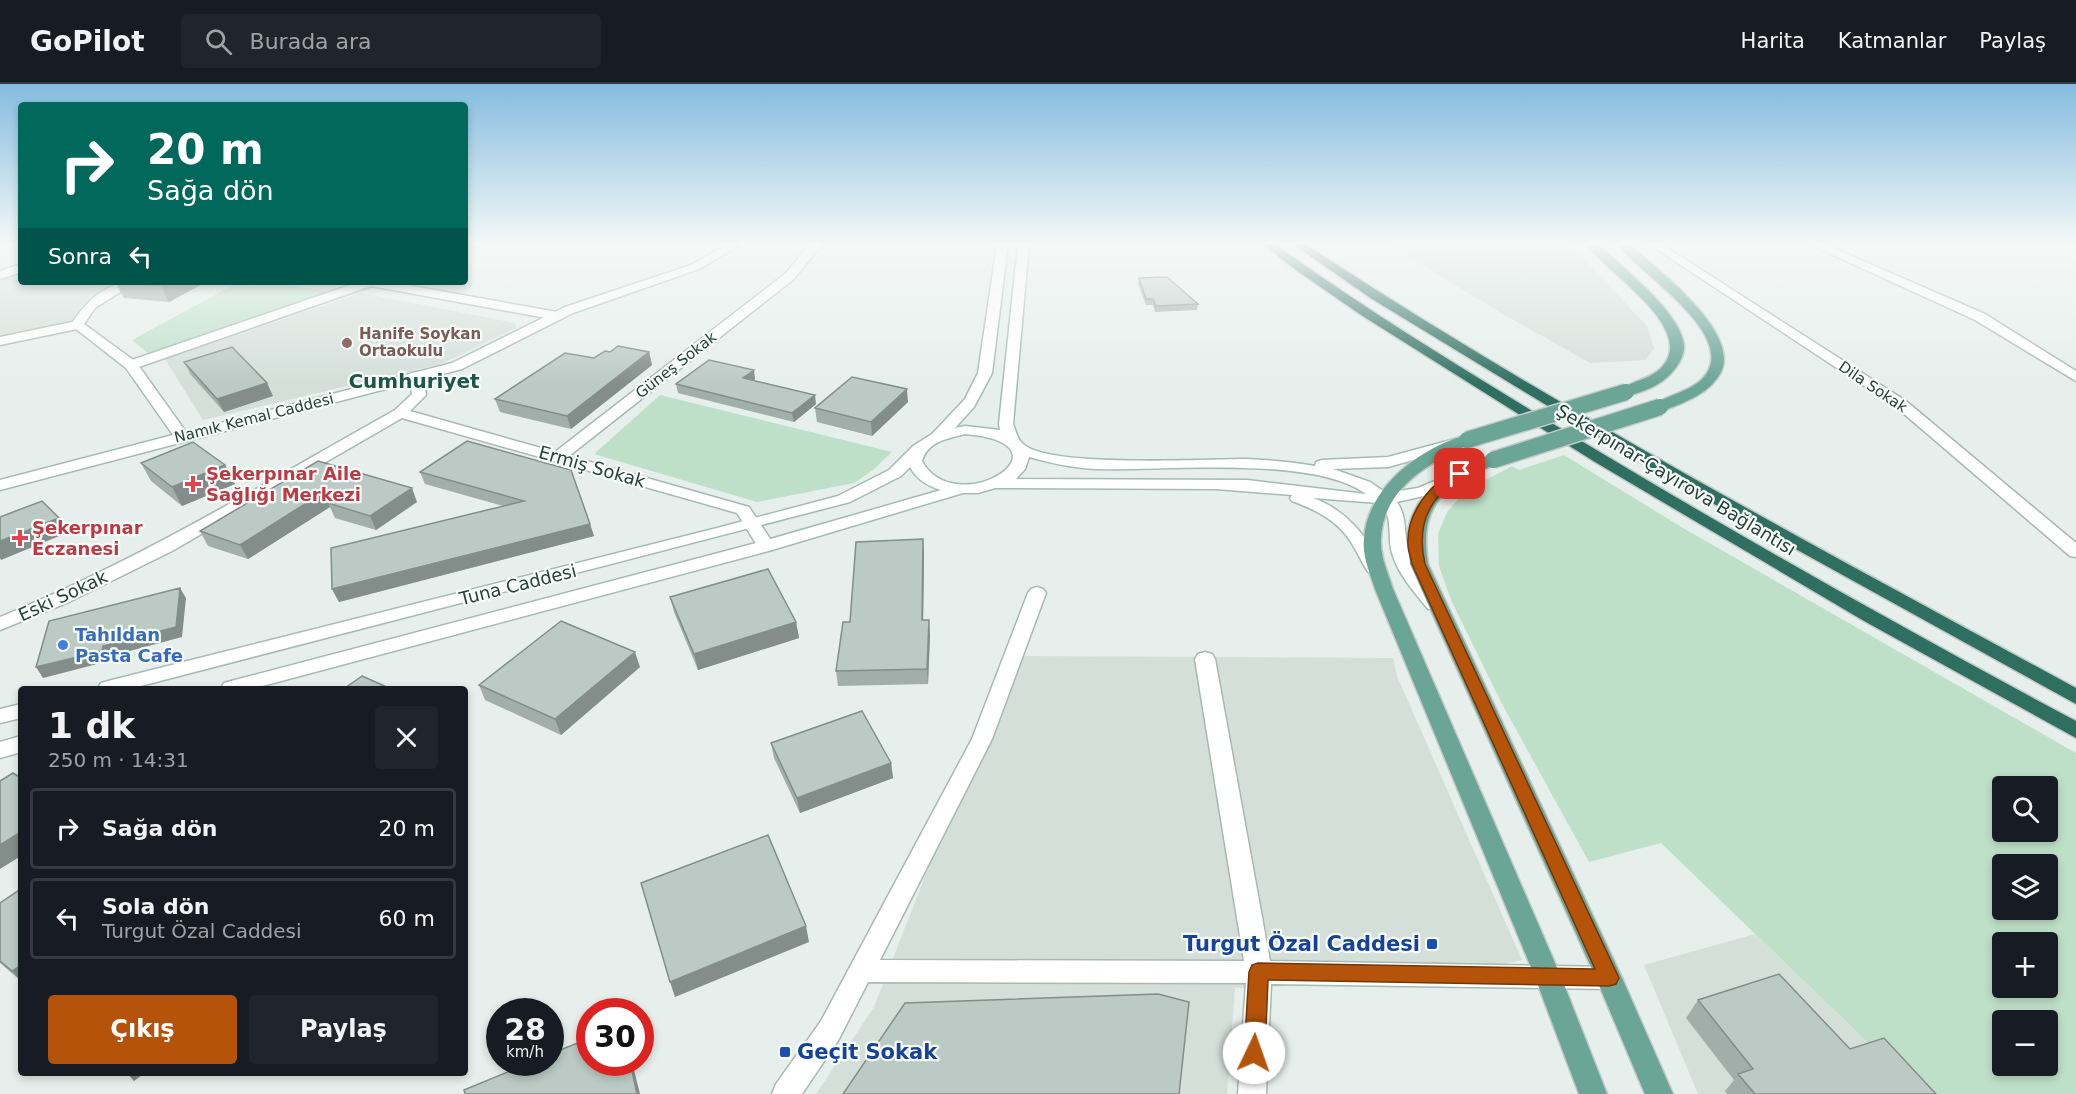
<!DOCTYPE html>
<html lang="tr">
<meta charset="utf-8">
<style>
:root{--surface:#171b24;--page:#20242c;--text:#f1f3f6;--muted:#9ea1a6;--line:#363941;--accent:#b45309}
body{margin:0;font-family:"DejaVu Sans",sans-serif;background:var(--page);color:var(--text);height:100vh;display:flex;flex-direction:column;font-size:22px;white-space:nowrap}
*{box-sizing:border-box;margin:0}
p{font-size:20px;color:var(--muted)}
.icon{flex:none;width:33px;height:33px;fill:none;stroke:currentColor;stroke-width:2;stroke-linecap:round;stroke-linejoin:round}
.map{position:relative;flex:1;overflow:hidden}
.panel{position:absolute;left:18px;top:602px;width:450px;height:390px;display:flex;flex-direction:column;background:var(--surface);border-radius:6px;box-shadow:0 3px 9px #0003}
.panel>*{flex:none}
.hud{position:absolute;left:18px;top:18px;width:450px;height:183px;border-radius:6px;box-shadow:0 3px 9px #0003;background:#00695c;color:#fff;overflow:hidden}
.tools{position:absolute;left:1992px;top:692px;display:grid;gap:12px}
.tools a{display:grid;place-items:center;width:66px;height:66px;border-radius:6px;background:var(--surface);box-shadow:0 3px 9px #0003;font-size:30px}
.speed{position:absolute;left:486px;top:914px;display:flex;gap:12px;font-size:30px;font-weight:700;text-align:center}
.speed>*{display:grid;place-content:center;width:78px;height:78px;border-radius:50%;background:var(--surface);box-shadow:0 3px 9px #0003;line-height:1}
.speed small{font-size:15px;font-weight:400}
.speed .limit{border:9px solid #d22;background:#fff;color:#111}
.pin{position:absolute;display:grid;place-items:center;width:51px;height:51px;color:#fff;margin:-26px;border-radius:12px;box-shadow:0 3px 9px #0006}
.me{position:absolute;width:66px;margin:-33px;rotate:3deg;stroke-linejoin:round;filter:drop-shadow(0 0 4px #0008)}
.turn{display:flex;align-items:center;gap:21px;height:126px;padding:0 30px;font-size:27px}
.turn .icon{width:78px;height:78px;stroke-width:2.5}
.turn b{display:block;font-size:42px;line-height:51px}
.then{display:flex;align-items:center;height:57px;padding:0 30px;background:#0003;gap:12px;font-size:22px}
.round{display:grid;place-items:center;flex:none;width:63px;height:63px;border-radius:6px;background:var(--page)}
.head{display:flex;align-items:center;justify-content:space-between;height:102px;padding:0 30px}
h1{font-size:36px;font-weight:700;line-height:45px}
.cta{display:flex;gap:12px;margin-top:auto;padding:12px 30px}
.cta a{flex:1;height:69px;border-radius:6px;background:var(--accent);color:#fff;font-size:24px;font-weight:700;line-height:69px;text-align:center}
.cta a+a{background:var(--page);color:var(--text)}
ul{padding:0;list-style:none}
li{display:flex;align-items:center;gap:18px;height:81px;margin:0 12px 9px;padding:0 18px;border:3px solid var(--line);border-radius:6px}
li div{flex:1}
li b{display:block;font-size:22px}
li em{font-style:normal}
header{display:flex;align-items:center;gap:36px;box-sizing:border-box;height:84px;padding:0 30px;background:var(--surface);border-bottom:2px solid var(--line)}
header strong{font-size:28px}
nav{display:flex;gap:33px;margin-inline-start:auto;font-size:21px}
.search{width:420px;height:54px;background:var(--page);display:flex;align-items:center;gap:15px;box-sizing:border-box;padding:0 21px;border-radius:6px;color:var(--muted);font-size:22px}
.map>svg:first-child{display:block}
.built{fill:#d4dfda}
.green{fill:#bfe0c8;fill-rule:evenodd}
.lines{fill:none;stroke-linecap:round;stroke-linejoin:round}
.street-casing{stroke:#a8b8b2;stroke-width:3}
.secondary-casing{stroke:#a4bbb3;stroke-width:3}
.primary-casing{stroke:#c2cac8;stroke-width:3}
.highway-casing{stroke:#c2cac8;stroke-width:3}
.street{fill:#fff;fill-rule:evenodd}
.secondary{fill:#fff;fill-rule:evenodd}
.primary{fill:#6aa596;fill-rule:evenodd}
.highway{fill:#2f6f62;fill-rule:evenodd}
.primary-bridge-casing{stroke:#c2cac8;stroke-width:19;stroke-linecap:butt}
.primary-bridge{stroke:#6aa596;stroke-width:16}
.wall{fill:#a1aea9}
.shaded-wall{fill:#838d89}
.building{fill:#bbcac4;stroke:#838d89;stroke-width:1.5}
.route{fill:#b45309;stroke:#753606;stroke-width:1.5}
.education-dot{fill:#8d6e63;stroke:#f7fbf9;stroke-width:2}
.health-dot{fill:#e0444e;stroke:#f7fbf9;stroke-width:2}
.shop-dot{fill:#3f7fe0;stroke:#f7fbf9;stroke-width:2}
.transit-dot{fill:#1a4fb4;stroke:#f7fbf9;stroke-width:2}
.labels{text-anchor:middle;stroke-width:4.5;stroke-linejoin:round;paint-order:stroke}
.far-education-label{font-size:15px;font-weight:bold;fill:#785e54;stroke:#f7fbf9;text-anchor:start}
.far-street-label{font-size:15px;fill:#24423a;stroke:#f7fbf9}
.street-label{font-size:18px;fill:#24423a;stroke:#f7fbf9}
.health-label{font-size:18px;font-weight:bold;fill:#be3a42;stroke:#f7fbf9;text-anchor:start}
.shop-label{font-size:18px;font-weight:bold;fill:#366cbe;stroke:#f7fbf9;text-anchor:start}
.far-district-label{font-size:20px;font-weight:bold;fill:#1f5548;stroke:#f7fbf9}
.near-transit-label{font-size:21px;font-weight:bold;fill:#164399;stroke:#f7fbf9;text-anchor:end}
</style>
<header>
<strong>GoPilot</strong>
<div class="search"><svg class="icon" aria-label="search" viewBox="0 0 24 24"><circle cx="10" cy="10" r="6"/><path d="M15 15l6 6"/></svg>Burada ara</div>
<nav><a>Harita</a><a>Katmanlar</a><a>Paylaş</a></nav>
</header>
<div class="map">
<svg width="2076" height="1010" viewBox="0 0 2076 1010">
<rect width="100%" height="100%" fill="#e6efeb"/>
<path class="built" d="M1388,160h181l78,82 7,22 -8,12 -56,3 -94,-53z
M21,185v13h109l-44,24 -11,19 -75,16v-66z
M361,209l154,30 1,5 -75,36 -238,56 -38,-61z
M1011,572l382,2 4,18 125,284 -101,22 -186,6 -8,106h-411l58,-87z
M1755,850l166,160h-223l-54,-129z"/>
<path class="green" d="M239,198h35l56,10 -181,62 -17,-14z
M660,311l232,57 -19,18 -19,13 -97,19 -163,-48z
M1564,371l119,73 393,225v341h-155l-260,-251 -72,19 -87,-158 -51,-104 -12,-34 -1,-32 9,-22 20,-22 45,-24 7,4zM2002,702h46v45h-46zM2002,780h46v45h-46zM2002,858h46v45h-46zM2002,936h46v45h-46z"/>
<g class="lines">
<g class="street-casing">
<path id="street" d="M810,160h12l-28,35 -225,177 180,51 26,39 -3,4h-12l-23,-37 -335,-95 -230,133 -103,51 -69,28v-13c138,-56 265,-134 395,-207l17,-16 -3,-18 2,-3 5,-1 7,4 3,19 -16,16 145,41 231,-179z
M1649,160h12l245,157 170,142v14l-6,-1 -174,-149z
M1809,160h15l161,70 91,57v10l-101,-61z
M21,180v8l-21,7v-8z
M359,198h31l167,30 6,4 -6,4 -186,-34 -235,82h-10l-2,-3 2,-3z
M77,237l6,4 -1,3 -82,17v-8z
M1037,503l6,2 3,4 -54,146 -112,221 364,1 -49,-302 3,-5 7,-2 7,2 3,5 55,302 339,6 9,3 4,8 -4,8 -9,3 -338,-5 -5,110h-28l8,-111 -378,-1 -29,57 -37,55h-30l4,-10 45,-63 151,-282 56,-146 3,-4z"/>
</g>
<g class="secondary-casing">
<path id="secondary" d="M465,160h16l-16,7z
M728,160h13l-42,25 -126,44 -111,56 -462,121v-10l173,-45 -47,-67 -55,-43c15,-24 35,-43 65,-43l-41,26 -11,16 52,38 50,70 266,-69 113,-56 126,-42z
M997,160h11l-16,129 -18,34 -19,21 10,-2 35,4 -1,-6 19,-180h11l-16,180c3,7 4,15 10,20 27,24 181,15 223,15 23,1 46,3 69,7l1,-4 6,-2 66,-3 63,-17 5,2 3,3 -3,3 -68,19 -55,2 37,13 16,11 32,-5 29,-12 6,2 2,3 -2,3 -25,11 -31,7c11,16 6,33 12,51 7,20 23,34 34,52l-3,4h-12c-14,-17 -30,-35 -36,-56 -5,-16 2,-39 -13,-50l-66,-5c35,13 53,38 70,70l-3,4h-12c-6,-10 -11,-20 -17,-30 -14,-22 -35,-32 -59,-41l-2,-3 2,-3 -76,-6 -221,-1 -17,5h-15l-191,57 -517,138h-34l3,-5 7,-2 529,-139 181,-52c-13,-4 -24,-10 -31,-23l-9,9 -51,26 -717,186h-35l3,-5 7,-2 609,-153 121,-32 51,-26 24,-24 19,-12 33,-35 13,-26zM965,350c115,10 -9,89 -43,27 6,-20 25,-22 43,-27zM1029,373c22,6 44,11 67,12 67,2 217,-14 270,25l-119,-14 -231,-1 9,-10z
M365,198h13l-6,4z
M21,620v14l-21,5v-14z
M21,652v16l-21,6v-16z"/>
</g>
<g class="primary-casing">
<path id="primary" d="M1587,160h11c24,23 77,64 85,96 3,9 -1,19 -6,26 -11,17 -32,26 -51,30l-7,-4c11,-12 32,-12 43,-25 36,-40 -58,-95 -75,-123z
M1618,160h11c26,23 112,88 92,128 -11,21 -35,30 -56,38l-5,1 -7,-4c10,-12 37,-14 51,-30 36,-43 -69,-106 -86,-133z
M1467,351l8,5 -3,3c-41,19 -89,44 -91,96 -1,17 7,34 12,50l168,388 46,117h-28l-44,-117 -160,-388c-5,-16 -13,-33 -11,-50 3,-51 56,-92 103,-104z
M1493,371l5,2 3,3 -3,3c-52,23 -80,39 -70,101l194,414 51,116h-28l-49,-116 -186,-414c-1,-13 -3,-25 -1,-38 8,-37 50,-62 84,-71z"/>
</g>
<g class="highway-casing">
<path id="highway" d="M1263,160h12c88,64 182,121 275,178 173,105 348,204 526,299v17l-212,-117 -269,-159 -234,-147 -65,-45z
M1293,160h12c248,163 510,302 771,444v16l-418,-231 -286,-174z"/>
</g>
<use href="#street" class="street"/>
<use href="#secondary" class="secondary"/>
<use href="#primary" class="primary"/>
<use href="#highway" class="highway"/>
<g class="primary-bridge-casing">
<path id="primary-bridge" d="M1467,356l159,-48
M1493,376l167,-53"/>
</g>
<use href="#primary-bridge" class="primary-bridge"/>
</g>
<path class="wall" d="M1139,194l59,26 -1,6 -42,2 -2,-7h-7l-8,-21z
M115,198h91l-37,20 -45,-4z
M610,268h39l3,13 -81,64 -71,-17 -5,-13z
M184,278l89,34 -49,16 -33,-37z
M755,295l-1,1 62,24 -22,18 -116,-29 -2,-9z
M908,318l-36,34 -55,-14 -2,-14z
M467,357l123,83 4,12 -255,66 -7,-13 171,-83 -78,-22 -5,-12z
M318,377l99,41 -41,28 -41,-12 -5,-11 -82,52 -40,-13 -8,-15z
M141,379l84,2 10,19 -53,22 -31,-25z
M923,455l1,15 -1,66 7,15 -2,49 -90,2 -2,-15 14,-49z
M670,513l126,25 3,16 -101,32 -24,-58z
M640,583l-79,68 -76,-35 -6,-15z
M771,659l120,20 2,15 -93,35 -26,-55z
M21,805v92l-21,-18v-60z
M1698,916l152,49 86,45h-209l-2,-3 9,-11 -48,-62z"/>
<path class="shaded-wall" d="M169,198h37l-37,20 -8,-16z
M649,268l3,13 -81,64 -4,-13z
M754,286l1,9 -10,8 -2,-9z
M267,299l6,13 -49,16 -7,-13z
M907,305l1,13 -36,34 -1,-14z
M815,311l1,9 -22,18 -2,-9z
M225,381l10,19 -53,22 -10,-19z
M412,404l5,14 -41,28 -6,-14z
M327,406l1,13 2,4 -82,52 -8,-14z
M59,434l10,14 -68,28 -1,-2v-17z
M590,440l4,12 -255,66 -7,-13z
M923,455l1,15 -1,81 -1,-15z
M180,504l6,10 -4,39 -71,19 -2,5 -66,17 -7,-11z
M929,536l1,15 -2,49 -1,-15z
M796,538l3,16 -101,32 -4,-16z
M635,568l5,15 -79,68 -6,-16z
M891,679l2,15 -93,35 -3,-15z
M21,748v24l-21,13v-24z
M806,842l3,16 -134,55 -5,-15z
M21,881v16l-9,-10z
M630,978h2l8,32h-3z
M126,988h20l-12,9z"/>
<path class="building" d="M1167,193l31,27 -42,2 -3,-7h-7l-7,-21z
M116,198h53l-8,4z
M618,262l31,6 -82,64 -72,-17 70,-46 29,5 11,-7 5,1z
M232,263l35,36 -50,16 -33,-37z
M709,276l45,10 -11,8 72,17 -23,18 -116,-29z
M852,293l55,12 -36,33 -56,-14z
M467,357l104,29 19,54 -258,65 -1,-41 193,-47 -104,-29z
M193,358l32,23 -53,22 -31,-24z
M318,377l94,27 -42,28 -42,-13 -1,-13 -87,55 -40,-14z
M42,417l17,17 -59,23v-24z
M923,455l-1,81h7l-2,49 -91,2 7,-49h7l6,-80z
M768,485l28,53 -102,32 -24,-57z
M180,504l-4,39 -73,19 -1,5 -66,16 13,-46z
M561,537l74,31 -80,67 -76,-34z
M362,592l27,12h-44z
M862,627l29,52 -94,35 -26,-55z
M13,689l8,5v54l-21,13v-64z
M768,751l38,91 -136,56 -29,-99z
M21,805v76l-9,6 -12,-10v-58z
M1779,890l71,75 34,-11 52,56h-181l-17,-20 15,-5 -55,-69z
M1158,910l31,8 -10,92h-336l62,-91z
M590,954v24h40l7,32h-172l-1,-4 68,-28h18v-8z"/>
<linearGradient id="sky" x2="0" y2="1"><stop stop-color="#84bce0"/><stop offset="0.53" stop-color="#f4f8f6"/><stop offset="1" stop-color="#f4f8f6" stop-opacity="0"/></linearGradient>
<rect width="2076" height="301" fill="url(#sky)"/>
<path class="route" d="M1460,387l4,1v5c-36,19 -48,48 -39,87l194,414 -3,6 -7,2 -341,-6 -3,73 -3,7 -8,3 -7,-3 -3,-7 5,-81 3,-7 6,-2 337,6 -183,-405c-1,-6 -4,-13 -4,-19 -2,-30 23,-66 52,-74z"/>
<circle class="education-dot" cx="347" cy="259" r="6"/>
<g class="health-dot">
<path d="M190 391h6v6h6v6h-6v6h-6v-6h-6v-6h6z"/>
<path d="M17 445h6v6h6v6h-6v6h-6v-6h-6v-6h6z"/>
</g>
<circle class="shop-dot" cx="63" cy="561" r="6"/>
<g class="transit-dot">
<rect x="1426" y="854" width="12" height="12" rx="3"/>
<rect x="779" y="962" width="12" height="12" rx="3"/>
</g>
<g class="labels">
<g class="far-education-label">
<text x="359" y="255">Hanife Soykan<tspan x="359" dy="17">Ortaokulu</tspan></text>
</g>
<g class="far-street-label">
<text transform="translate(676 281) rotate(-38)" y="5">Güneş Sokak</text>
<text transform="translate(1873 303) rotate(34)" y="5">Dila Sokak</text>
<text transform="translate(254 334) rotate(-14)" y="5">Namık Kemal Caddesi</text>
</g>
<g class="street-label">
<text transform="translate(592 383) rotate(16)" y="6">Ermiş Sokak</text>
<text transform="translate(1676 396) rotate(31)" y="6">Şekerpınar-Çayırova Bağlantısı</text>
<text transform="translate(518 501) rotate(-14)" y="6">Tuna Caddesi</text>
<text transform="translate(63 512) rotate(-25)" y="6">Eski Sokak</text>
</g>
<g class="health-label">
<text x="206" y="396">Şekerpınar Aile<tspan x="206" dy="21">Sağlığı Merkezi</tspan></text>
<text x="32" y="450">Şekerpınar<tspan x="32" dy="21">Eczanesi</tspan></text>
</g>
<g class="shop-label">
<text x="75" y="557">Tahıldan<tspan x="75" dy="21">Pasta Cafe</tspan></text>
</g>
<g class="far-district-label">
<text x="414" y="304">Cumhuriyet</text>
</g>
<g class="near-transit-label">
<text x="1420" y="867">Turgut Özal Caddesi</text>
<text x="797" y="975" text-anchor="start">Geçit Sokak</text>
</g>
</g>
</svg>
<div class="tools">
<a><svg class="icon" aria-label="search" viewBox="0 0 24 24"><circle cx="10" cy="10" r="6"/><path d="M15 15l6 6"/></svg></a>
<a><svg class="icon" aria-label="layers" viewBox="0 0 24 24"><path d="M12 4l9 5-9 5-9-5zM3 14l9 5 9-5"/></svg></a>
<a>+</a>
<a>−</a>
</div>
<div class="speed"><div>28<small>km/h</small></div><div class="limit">30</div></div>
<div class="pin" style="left:1460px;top:390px;background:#d93025"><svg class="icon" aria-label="arrive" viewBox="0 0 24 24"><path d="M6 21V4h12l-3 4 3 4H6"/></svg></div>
<svg class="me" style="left:1254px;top:969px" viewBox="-20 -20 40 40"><circle r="19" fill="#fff"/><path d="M0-13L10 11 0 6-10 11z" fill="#b45309"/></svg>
<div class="hud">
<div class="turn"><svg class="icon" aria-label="right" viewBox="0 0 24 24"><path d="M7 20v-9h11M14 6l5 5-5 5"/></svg><div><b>20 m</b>Sağa dön</div></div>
<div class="then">Sonra<svg class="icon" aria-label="left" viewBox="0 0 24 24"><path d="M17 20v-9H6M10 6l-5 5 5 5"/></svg></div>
</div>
<section class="panel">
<div class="head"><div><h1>1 dk</h1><p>250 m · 14:31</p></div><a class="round"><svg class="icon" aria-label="close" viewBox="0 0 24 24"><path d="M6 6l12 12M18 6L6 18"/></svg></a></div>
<ul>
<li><svg class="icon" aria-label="right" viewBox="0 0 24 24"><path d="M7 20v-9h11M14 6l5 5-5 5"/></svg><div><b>Sağa dön</b></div><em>20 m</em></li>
<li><svg class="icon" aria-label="left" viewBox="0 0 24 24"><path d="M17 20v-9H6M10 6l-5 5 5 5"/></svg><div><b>Sola dön</b><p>Turgut Özal Caddesi</p></div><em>60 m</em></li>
</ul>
<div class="cta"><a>Çıkış</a><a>Paylaş</a></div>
</section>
</div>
